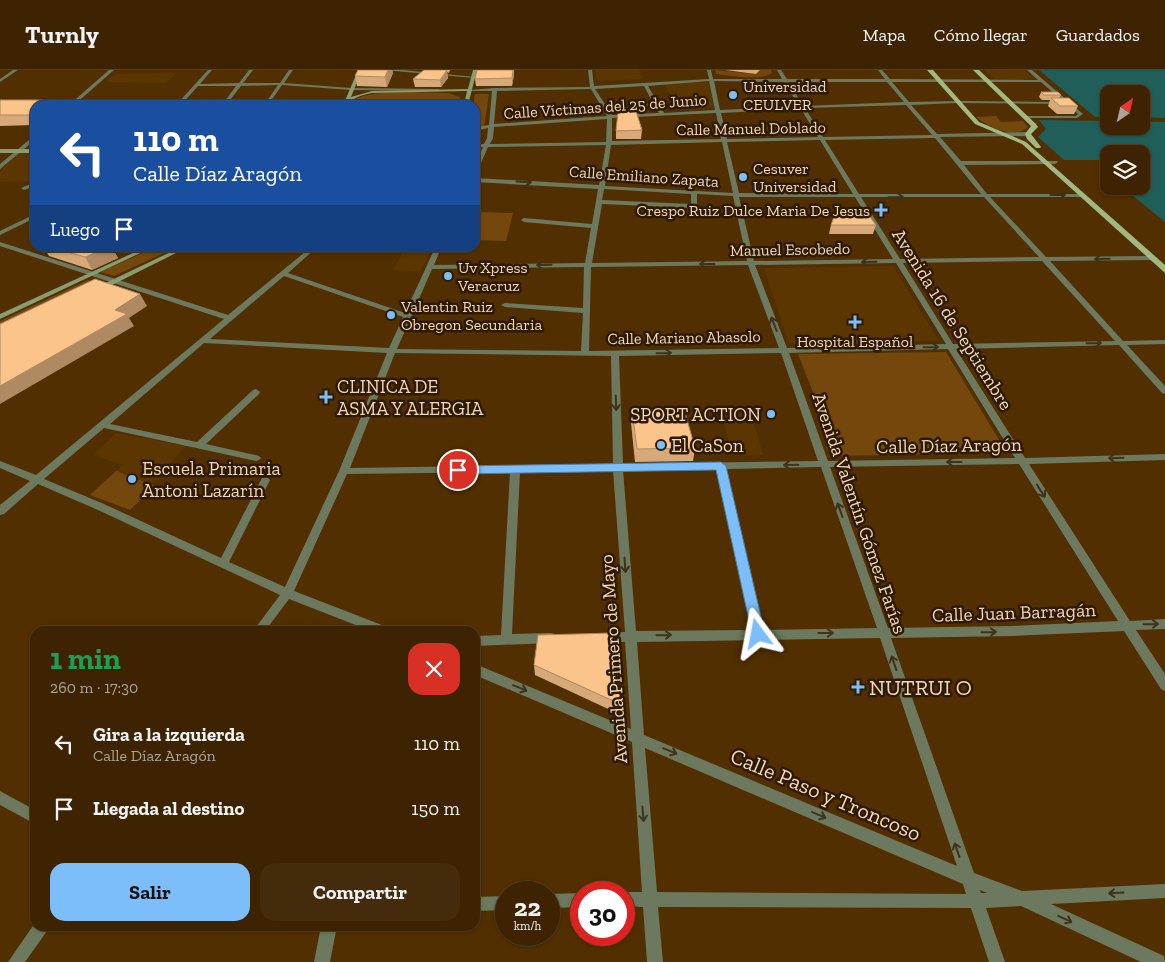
<!DOCTYPE html>
<html lang="es">
<meta charset="utf-8">
<style>
:root{--surface:#3d2301;--page:#442b0b;--text:#f1f3f6;--muted:#ada499;--line:#564023;--accent:#7cbef9}
body{margin:0;font-family:"Zilla Slab",serif;background:var(--page);color:var(--text);height:100vh;display:flex;flex-direction:column;font-size:19px;white-space:nowrap}
*{box-sizing:border-box;margin:0}
p{font-size:16px;color:var(--muted)}
.icon{flex:none;width:28px;height:28px;fill:none;stroke:currentColor;stroke-width:2;stroke-linecap:round;stroke-linejoin:round}
.map{position:relative;flex:1;overflow:hidden}
.sheet{position:absolute;left:30px;top:556px;width:450px;height:305px;display:flex;flex-direction:column;background:var(--surface);border-radius:15px;box-shadow:0 1px 4px #0004,0 0 0 1px var(--line)}
.sheet>*{flex:none}
.guide{position:absolute;left:30px;top:30px;width:450px;height:152px;border-radius:15px;box-shadow:0 1px 4px #0004,0 0 0 1px var(--line);background:#1a4fa0;color:#fff;overflow:hidden}
.needle{width:32px;rotate:34deg}
.fabs{position:absolute;left:1100px;top:15px;display:grid;gap:10px}
.fabs a{display:grid;place-items:center;width:50px;height:50px;border-radius:10px;background:var(--surface);box-shadow:0 1px 4px #0004,0 0 0 1px var(--line);font-size:25px}
.speed{position:absolute;left:495px;top:811px;display:flex;gap:10px;font-size:25px;font-weight:700;text-align:center}
.speed>*{display:grid;place-content:center;width:65px;height:65px;border-radius:50%;background:var(--surface);box-shadow:0 1px 4px #0004,0 0 0 1px var(--line);line-height:1}
.speed small{font-size:12px;font-weight:400}
.speed .limit{border:8px solid #d22;background:#fff;color:#111}
.pin{position:absolute;display:grid;place-items:center;width:42px;height:42px;color:#fff;margin:-21px;border:2px solid #fff;border-radius:50%;box-shadow:0 1px 5px #0007}
.me{position:absolute;width:55px;margin:-28px;rotate:347deg;stroke-linejoin:round;filter:drop-shadow(0 0 4px #0008)}
.turn{display:flex;align-items:center;gap:18px;height:105px;padding:0 20px;font-size:22px}
.turn .icon{width:65px;height:65px;stroke-width:2.5}
.turn b{display:block;font-size:35px;line-height:42px}
.then{display:flex;align-items:center;height:48px;padding:0 20px;background:#0003;gap:10px;font-size:19px}
.round{display:grid;place-items:center;flex:none;width:52px;height:52px;border-radius:15px;background:var(--page)}
.headline{display:flex;align-items:center;justify-content:space-between;height:85px;padding:0 20px}
h1{font-size:30px;font-weight:800;line-height:38px;color:#1e9e55}
.primary-button{display:flex;gap:10px;margin-top:auto;padding:10px 20px}
.primary-button a{flex:1;height:58px;border-radius:15px;background:var(--accent);color:#111;font-size:20px;font-weight:800;line-height:58px;text-align:center}
.primary-button a+a{background:var(--page);color:var(--text)}
ul{padding:0;list-style:none}
li{display:flex;align-items:center;gap:15px;height:65px;padding:0 20px}
li div{flex:1}
li b{display:block;font-size:19px}
li em{font-style:normal}
header{display:flex;align-items:center;gap:30px;box-sizing:border-box;height:70px;padding:0 25px;background:var(--surface);border-bottom:1px solid var(--line)}
header strong{font-size:24px}
nav{display:flex;gap:28px;margin-inline-start:auto;font-size:18px}
.map>svg:first-child{display:block}
.built{fill:#5c3600}
.green{fill:#74470d}
.water{fill:#205f59}
.lines{fill:none;stroke-linecap:round;stroke-linejoin:round}
.street{fill:#6d795e;fill-rule:evenodd}
.secondary{fill:#8a9c72;fill-rule:evenodd}
.primary{fill:#a1b881;fill-rule:evenodd}
.wall{fill:#d7a978}
.shaded-wall{fill:#af8961}
.building{fill:#fac48b;stroke:#af8961}
.oneway{stroke:#3e321a}
.route{fill:#7cbef9;stroke:#517ca2}
.poi-dot{fill:#7cbef9;stroke:#2e1a04;stroke-width:2}
.labels{text-anchor:middle;stroke-width:5;stroke-linejoin:round;paint-order:stroke}
.far-poi-label{font-size:16px;fill:#f2d7bc;stroke:#2e1a04;text-anchor:start}
.far-street-label{font-size:16px;fill:#f2d7bc;stroke:#2e1a04}
.street-label{font-size:19px;fill:#f2d7bc;stroke:#2e1a04}
.poi-label{font-size:19px;fill:#f2d7bc;stroke:#2e1a04;text-anchor:start}
.near-poi-label{font-size:22px;fill:#f2d7bc;stroke:#2e1a04;text-anchor:start}
.near-street-label{font-size:22px;fill:#f2d7bc;stroke:#2e1a04}
</style>
<header>
<strong>Turnly</strong>
<nav><a>Mapa</a><a>Cómo llegar</a><a>Guardados</a></nav>
</header>
<div class="map">
<svg width="1165" height="892" viewBox="0 0 1165 892">
<rect width="100%" height="100%" fill="#512f01"/>
<path class="built" d="M595,0h44l4,9 -46,2z
M984,0h40l10,9h-39z
M177,3l-11,10 -60,-1 9,-8z
M708,11l6,27 -34,2 -16,-26z
M19,82h16v29l-35,1v-12z
M403,181h28l-11,21 -27,-2z
M893,196l46,75 -150,2 -25,-75z
M723,349h30l10,36h-31z
M116,363l70,13 -56,64 -40,-15 33,-30 -30,-10z"/>
<path class="green" d="M715,0l41,4 4,-4h11l1,3c-11,8 -42,3 -56,1z
M448,23l12,4 -2,8h-109c9,-18 80,-12 99,-12z
M475,24h14l-5,33 -9,1v-23h-2z
M996,46l5,6 22,-1 5,6c-14,13 -40,0 -52,-10z
M478,142l35,1 -7,28 -31,-1v-20z
M154,178h21l-61,28 -14,-4z
M88,210l12,4 -100,48v-11z
M946,282l61,101 -176,3 -5,-9 5,-5v-4l-33,-84z
M116,401l39,15 -25,24 -40,-15z"/>
<path class="water" d="M1039,0h126v48l-24,-1v-23h-32v23h-14z
M1039,50l70,1v5h32v-5l24,1v100l-44,-36h20v-32h-32v8l-3,-2h-42l-26,-23 8,-8z"/>
<g class="lines">
<path class="street" d="M13,0h5l-18,12v-3z
M109,0h5l-40,35h-5z
M208,0h4l-12,14 39,-1 10,-13h4l-10,13h37l9,-13h4l-9,13 67,5 87,1 2,1 -2,1 -87,-1 -69,-5 -14,20h-4l14,-20 -37,1 -15,19h-4l14,-19h-38l-17,19h-5z
M383,0h19l74,7 -2,1z
M588,0h4l2,16 115,-7 -2,-9h4l2,9h69l-5,-9h4l6,9h98l-7,-9h4l8,9 148,1 -11,-10h5l51,44 -6,4h-53l-2,-1 2,-1h52l2,-2 -13,-11 -2,1 -105,-1 -47,2 26,29 91,-2 3,2 -3,2 -88,1 21,24h96l1,1 -3,2 -91,1 23,29h96l1,1 -3,2h-91l56,60 105,-1 3,2 -3,2 -101,1 73,80 42,-1v4l-38,1 38,41v8l-3,-1 -43,-48 -163,4 69,109 140,-4v6l-136,4 101,157 35,-2v10l-29,1 29,44v17l-4,-2 -37,-58 -111,5 -122,2 83,235 48,18 143,-7v14l-114,6 113,52 1,6h-24l-120,-56 -35,2 19,54h-16l-18,-54 -313,-1 5,55h-16l-4,-55 -19,-1v-14h-2h20l-10,-150 -157,-67v-11l156,65 -6,-87h-22l-4,-1 -2,-4 2,-4 26,-1 -12,-162 -93,2 -8,162 39,-1 4,1 2,4 -2,4 -4,1 -76,3v-10l26,-1 9,-163 -163,2 -53,117 93,36 2,4h-18l-82,-32 -24,32h-12l27,-36 -182,-85 -60,-26 -34,30 -4,1v-10l30,-24 -30,-13v-7l36,14 188,-156 -224,-73v-4l228,73 82,-67h6l-28,25 117,40 29,-63h-38l-3,-2h48l-7,17 151,-2 6,-35 -67,-6 -3,-2 3,-2 68,6 6,-35 -123,-7v-4l124,7 7,-40 -118,2 -10,23 -3,2v-8l8,-17 -8,1v-4h9l3,-6 1,-10 -13,3v-4l14,-2 3,-34h-21l-2,-1 26,-2 95,-1zM709,11l6,29 -51,3 -16,-27zM714,11l70,1 15,24 -79,4zM788,12h99l17,20 -100,4zM892,12h149l23,20 -106,-1 -49,1zM644,16l9,17 -17,2 2,1h17l4,7 -47,2 -17,-26zM591,19l16,27 -113,8 3,-33zM906,35l26,30 -109,2 -18,-29zM801,39l17,28 -91,2 -6,-26zM716,43l5,26 -109,2v-23zM607,49l-1,23 -116,2 3,-6 1,-11zM935,68l46,56h-122l-34,-54zM820,70l33,54 -114,-1 -12,-51zM722,72l11,51 -128,-7 6,-41zM604,119l87,5v10l-89,-4zM697,124l36,2 14,65 -155,2 10,-59 92,4 3,-2zM739,127h116l38,62 -139,2zM861,127h123l55,60 -139,2zM1042,191l73,80 -162,3 -50,-81zM896,193l50,81 -159,4 -32,-83zM748,195l31,83 -190,3 2,-84zM584,197l-1,41 -78,-5 -4,2 4,2 78,6 -2,38 -184,-2 35,-80zM284,206l119,41 -14,31 -179,-9zM204,273l183,10 -48,118 -54,116 -56,-25 41,-82 -2,-2h-6l-41,80 -117,-54 -60,-25 60,-51 152,33 3,-1 2,-2 -2,-2 -53,-12 53,-50 1,-2 -4,-3 -3,1 -56,52 -87,-18zM948,279l67,109 -187,3 -39,-108zM395,283l216,3 2,108 -263,4zM781,283l37,108 -195,3 -4,-108zM1019,394l99,157 -105,5 -125,2 -58,-161zM821,397l56,161 -114,2 -37,-161zM717,399l34,161 -115,1 -13,-161zM880,568l77,228 -313,-131 -7,-93zM645,678l318,136 3,10 -309,-2zM980,820l7,3h-6z
M35,65v5l-35,29v-5z
M35,112v4l-11,4 -3,-2z
M35,144v4l-35,17v-4z
M128,178h8l7,3 -3,2z
M0,721l35,19v14l-35,-19z
M581,823v14l-32,1v-14z
M506,826v14l-31,1v-14z
M35,853v3h14l-2,5 -22,31h-17z
M321,856h16l-7,36h-16z"/>
<path class="secondary" d="M358,0h4l-11,27 21,-6 96,-2 5,-19h4l-9,35h-4l3,-14 -95,2c-10,2 -20,5 -26,12h-73l2,-1 69,-1z
M0,79h35v4h-35z
M144,178h7l-151,71v-5z
M179,178h7l-86,43 -7,-2z"/>
<path class="primary" d="M927,0h6l46,52 47,20 139,123v8l-143,-129 -47,-20z
M973,0h6l57,54 2,3 -7,7 10,13 -1,1h-4l-9,-9 -2,-5 6,-8z"/>
</g>
<path class="wall" d="M358,0h34l1,3 -6,14 -30,-1 -2,-10z
M424,0h26l-1,3 -2,-1 1,6 -7,9h-26l-2,-8z
M477,0h37v5l-2,11h-36l-1,-7z
M725,0h35l-4,4z
M1041,22l20,3 -2,3 19,8 -4,8h-17l-9,-8 2,-6h-8l-3,-3z
M0,30h48l3,5h-16v20l-35,1z
M642,60l-1,9h-25v-8z
M831,155h45l-3,9h-44z
M44,178h68l6,10 -26,12 -43,-14z
M632,340l63,38 -2,13 -58,1 -4,-39z
M534,595l86,39 -1,10 -84,-39z"/>
<path class="shaded-wall" d="M388,0h4l1,3 -6,14 -2,-10z
M447,0l1,8 -7,9 -1,-7z
M513,0l1,5 -2,11v-8z
M48,30l3,5h-10z
M35,40v15l-6,-10z
M107,178h5l6,10 -26,12 -7,-13z
M140,224l7,12 -18,12 5,8 -134,78v-18z"/>
<path class="building" d="M358,0h30l-3,7 -30,-1z
M424,0h23l-7,10 -27,-1z
M477,0h36l-1,8 -37,1z
M1041,22h17l3,3h-17z
M1051,28h18l9,8h-18z
M0,30h48l-7,5h-6v5l-6,5h-29z
M636,41l6,19 -26,1 2,-19z
M835,144h33l8,11h-45z
M54,178h53l-22,9z
M95,209l45,15 -25,16 12,4 -127,72v-62z
M684,339l11,39 -58,1 -5,-39z
M615,563l5,71 -86,-39 4,-30z"/>
<defs><path id="oneway-shaft" d="M-6 0H5M1.5-3L5.5 0L1.5 3" fill="none" stroke-width="1.6" stroke-linecap="round" stroke-linejoin="round" transform="scale(1.25)"/></defs>
<g class="oneway">
<use href="#oneway-shaft" transform="translate(524 112) rotate(3)"/>
<use href="#oneway-shaft" transform="translate(1058 125)"/>
<use href="#oneway-shaft" transform="translate(896 127) rotate(-1)"/>
<use href="#oneway-shaft" transform="translate(1102 189) rotate(179)"/>
<use href="#oneway-shaft" transform="translate(869 192) rotate(179)"/>
<use href="#oneway-shaft" transform="translate(707 194) rotate(180)"/>
<use href="#oneway-shaft" transform="translate(544 195) rotate(179)"/>
<use href="#oneway-shaft" transform="translate(774 254) rotate(-111)"/>
<use href="#oneway-shaft" transform="translate(1094 273) rotate(-1)"/>
<use href="#oneway-shaft" transform="translate(931 277) rotate(-1)"/>
<use href="#oneway-shaft" transform="translate(664 283) rotate(-1)"/>
<use href="#oneway-shaft" transform="translate(616 333) rotate(88)"/>
<use href="#oneway-shaft" transform="translate(1116 388) rotate(178)"/>
<use href="#oneway-shaft" transform="translate(954 392) rotate(180)"/>
<use href="#oneway-shaft" transform="translate(791 395) rotate(179)"/>
<use href="#oneway-shaft" transform="translate(1041 421) rotate(57)"/>
<use href="#oneway-shaft" transform="translate(840 440) rotate(-110)"/>
<use href="#oneway-shaft" transform="translate(625 495) rotate(86)"/>
<use href="#oneway-shaft" transform="translate(1151 554) rotate(-1)"/>
<use href="#oneway-shaft" transform="translate(989 562) rotate(-1)"/>
<use href="#oneway-shaft" transform="translate(826 563)"/>
<use href="#oneway-shaft" transform="translate(664 565) rotate(-1)"/>
<use href="#oneway-shaft" transform="translate(894 593) rotate(-109)"/>
<use href="#oneway-shaft" transform="translate(520 618) rotate(23)"/>
<use href="#oneway-shaft" transform="translate(670 681) rotate(23)"/>
<use href="#oneway-shaft" transform="translate(643 744) rotate(85)"/>
<use href="#oneway-shaft" transform="translate(819 745) rotate(23)"/>
<use href="#oneway-shaft" transform="translate(957 780) rotate(-109)"/>
<use href="#oneway-shaft" transform="translate(1116 823) rotate(177)"/>
<use href="#oneway-shaft" transform="translate(1065 849) rotate(25)"/>
</g>
<path class="route" d="M721,392l5,4 39,168 -2,4 -5,1 -4,-1 -2,-4 -36,-164 -258,4 -5,-4 5,-4z"/>
<g class="poi-dot">
<circle cx="733" cy="25" r="5"/>
<circle cx="743" cy="107" r="5"/>
<path d="M878.5 132.5h5v5h5v5h-5v5h-5v-5h-5v-5h5z"/>
<circle cx="448" cy="206" r="5"/>
<circle cx="391" cy="245" r="5"/>
<path d="M852.5 244.5h5v5h5v5h-5v5h-5v-5h-5v-5h5z"/>
<path d="M323.5 319.5h5v5h5v5h-5v5h-5v-5h-5v-5h5z"/>
<circle cx="771" cy="344" r="5"/>
<circle cx="661" cy="375" r="5"/>
<circle cx="132" cy="409" r="5"/>
<path d="M855.5 609.5h5v5h5v5h-5v5h-5v-5h-5v-5h5z"/>
</g>
<g class="labels">
<g class="far-poi-label">
<text x="743" y="22">Universidad<tspan x="743" dy="18">CEULVER</tspan></text>
<text x="753" y="104">Cesuver<tspan x="753" dy="18">Universidad</tspan></text>
<text x="870" y="146" text-anchor="end">Crespo Ruiz Dulce Maria De Jesus</text>
<text x="458" y="203">Uv Xpress<tspan x="458" dy="18">Veracruz</tspan></text>
<text x="401" y="242">Valentin Ruiz<tspan x="401" dy="18">Obregon Secundaria</tspan></text>
<text x="855" y="277" text-anchor="middle">Hospital Español</text>
</g>
<g class="far-street-label">
<text transform="translate(605 36) rotate(-4)" y="6">Calle Víctimas del 25 de Junio</text>
<text transform="translate(751 58) rotate(-1)" y="6">Calle Manuel Doblado</text>
<text transform="translate(644 106) rotate(4)" y="6">Calle Emiliano Zapata</text>
<text transform="translate(790 179) rotate(-1)" y="6">Manuel Escobedo</text>
<text transform="translate(684 267) rotate(-1)" y="6">Calle Mariano Abasolo</text>
</g>
<g class="street-label">
<text transform="translate(953 249) rotate(58)" y="7">Avenida 16 de Septiembre</text>
<text transform="translate(949 375) rotate(-1)" y="7">Calle Díaz Aragón</text>
<text transform="translate(860 443) rotate(71)" y="7">Avenida Valentín Gómez Farías</text>
<text transform="translate(1014 542) rotate(-2)" y="7">Calle Juan Barragán</text>
<text transform="translate(613 589) rotate(-94)" y="7">Avenida Primero de Mayo</text>
</g>
<g class="poi-label">
<text x="337" y="323">CLINICA DE<tspan x="337" dy="22">ASMA Y ALERGIA</tspan></text>
<text x="761" y="351" text-anchor="end">SPORT ACTION</text>
<text x="671" y="382">El CaSon</text>
<text x="142" y="405">Escuela Primaria<tspan x="142" dy="22">Antoni Lazarín</tspan></text>
</g>
<g class="near-poi-label">
<text x="869" y="625">NUTRUI O</text>
</g>
<g class="near-street-label">
<text transform="translate(826 724) rotate(23)" y="8">Calle Paso y Troncoso</text>
</g>
</g>
</svg>
<div class="fabs">
<a><svg class="needle" viewBox="-14 -14 28 28"><path d="M0-13l5 13h-10z" fill="#e53935"/><path d="M0 13l5-13h-10z" fill="#ada499"/></svg></a>
<a><svg class="icon" aria-label="layers" viewBox="0 0 24 24"><path d="M12 4l9 5-9 5-9-5zM3 14l9 5 9-5"/></svg></a>
</div>
<div class="speed"><div>22<small>km/h</small></div><div class="limit">30</div></div>
<div class="pin" style="left:458px;top:400px;background:#d93025"><svg class="icon" aria-label="arrive" viewBox="0 0 24 24"><path d="M6 21V4h12l-3 4 3 4H6"/></svg></div>
<svg class="me" style="left:758px;top:564px" viewBox="-20 -20 40 40"><path d="M0-17L14 15 0 8-14 15z" fill="#7cbef9" stroke="#fff" stroke-width="4"/></svg>
<div class="guide">
<div class="turn"><svg class="icon" aria-label="left" viewBox="0 0 24 24"><path d="M17 20v-9H6M10 6l-5 5 5 5"/></svg><div><b>110 m</b>Calle Díaz Aragón</div></div>
<div class="then">Luego<svg class="icon" aria-label="arrive" viewBox="0 0 24 24"><path d="M6 21V4h12l-3 4 3 4H6"/></svg></div>
</div>
<section class="sheet">
<div class="headline"><div><h1>1 min</h1><p>260 m · 17:30</p></div><a class="round" style="background:#d93025;color:#fff"><svg class="icon" aria-label="close" viewBox="0 0 24 24"><path d="M6 6l12 12M18 6L6 18"/></svg></a></div>
<ul>
<li><svg class="icon" aria-label="left" viewBox="0 0 24 24"><path d="M17 20v-9H6M10 6l-5 5 5 5"/></svg><div><b>Gira a la izquierda</b><p>Calle Díaz Aragón</p></div><em>110 m</em></li>
<li><svg class="icon" aria-label="arrive" viewBox="0 0 24 24"><path d="M6 21V4h12l-3 4 3 4H6"/></svg><div><b>Llegada al destino</b></div><em>150 m</em></li>
</ul>
<div class="primary-button"><a>Salir</a><a>Compartir</a></div>
</section>
</div>
